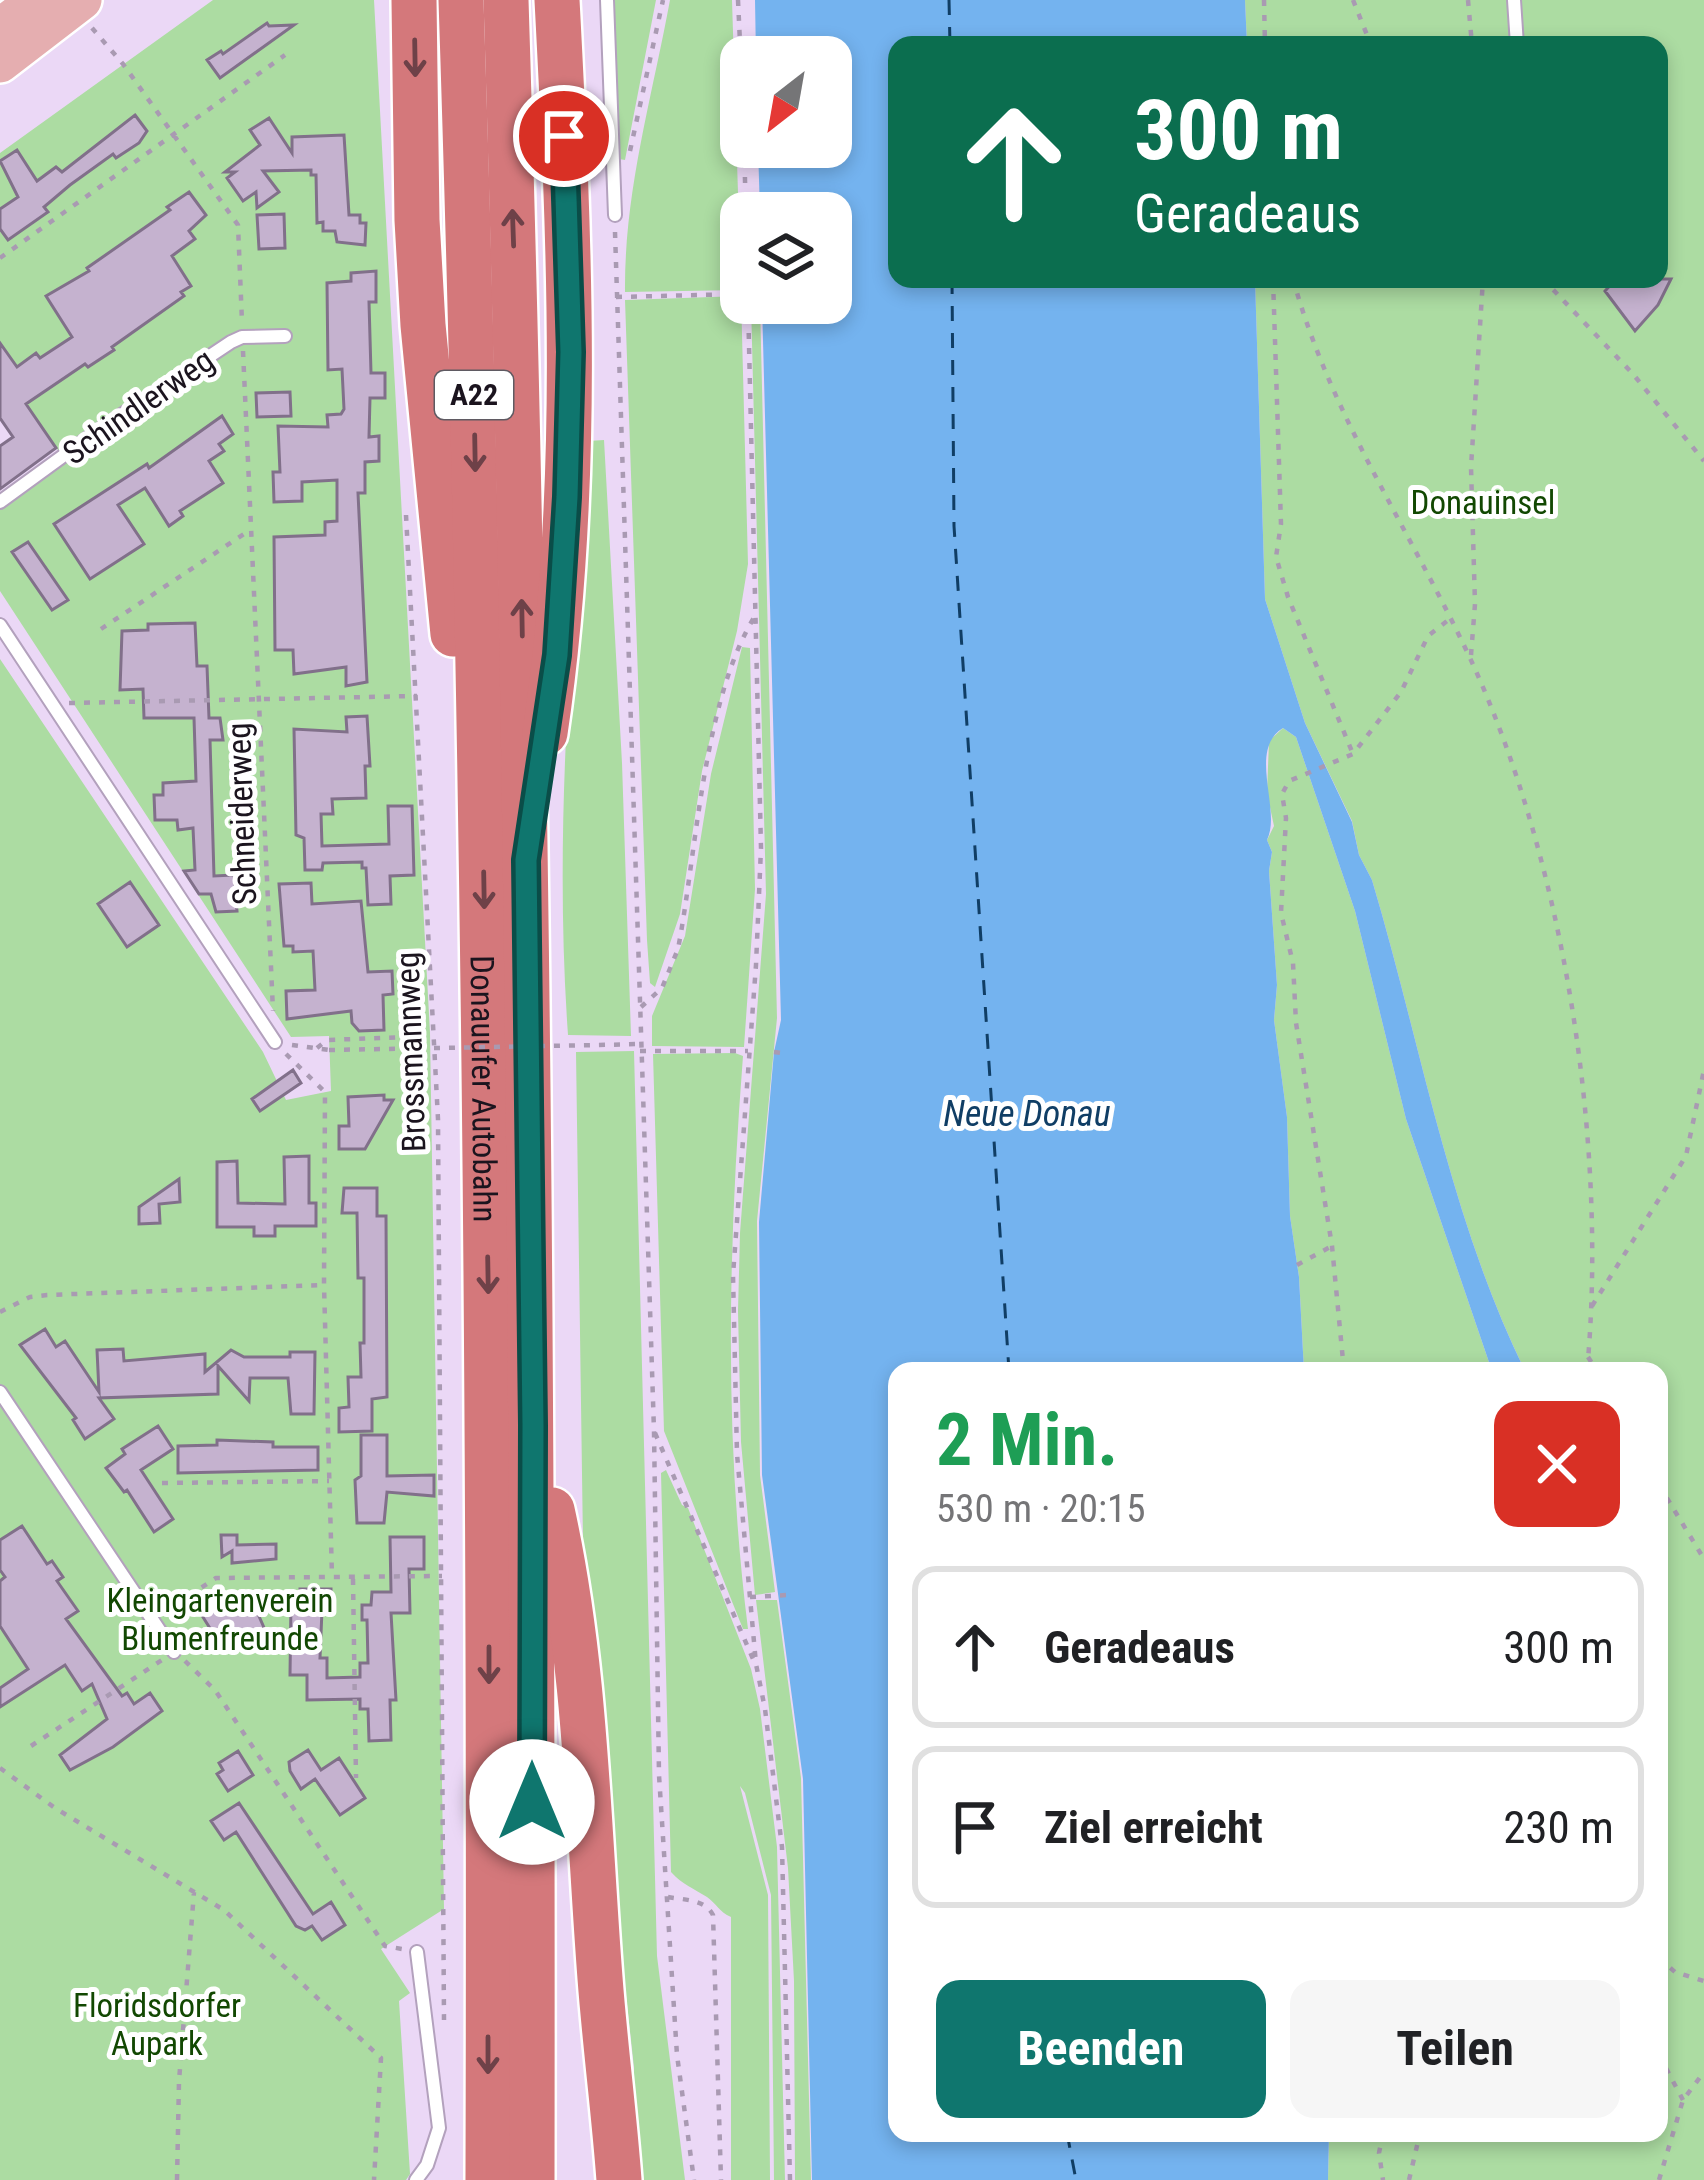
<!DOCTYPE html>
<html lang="de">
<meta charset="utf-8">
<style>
:root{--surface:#fff;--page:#f6f6f6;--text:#202124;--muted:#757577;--line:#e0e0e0;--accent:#0f766e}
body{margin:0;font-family:"Roboto Condensed",sans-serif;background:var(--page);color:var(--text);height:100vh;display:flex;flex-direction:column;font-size:45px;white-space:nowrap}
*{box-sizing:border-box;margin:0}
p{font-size:39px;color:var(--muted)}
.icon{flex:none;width:66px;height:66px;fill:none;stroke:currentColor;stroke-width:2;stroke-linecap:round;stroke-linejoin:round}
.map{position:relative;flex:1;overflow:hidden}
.details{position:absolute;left:888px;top:1362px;width:780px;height:780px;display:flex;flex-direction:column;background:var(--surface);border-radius:24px;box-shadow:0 6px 18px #0003}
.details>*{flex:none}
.banner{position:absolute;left:888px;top:36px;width:780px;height:252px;border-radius:24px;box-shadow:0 6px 18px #0003;background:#0b6e4f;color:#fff;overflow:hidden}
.needle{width:78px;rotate:211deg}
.fabs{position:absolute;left:720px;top:36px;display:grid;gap:24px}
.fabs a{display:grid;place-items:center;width:132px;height:132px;border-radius:24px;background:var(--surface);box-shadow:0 6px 18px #0003;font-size:60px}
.pin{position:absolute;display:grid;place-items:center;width:102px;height:102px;color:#fff;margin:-51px;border:6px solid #fff;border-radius:50%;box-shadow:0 3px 12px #0007}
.me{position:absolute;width:132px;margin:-66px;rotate:0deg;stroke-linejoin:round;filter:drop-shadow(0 0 9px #0008)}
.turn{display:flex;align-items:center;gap:42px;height:252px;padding:0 48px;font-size:54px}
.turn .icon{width:156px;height:156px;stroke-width:2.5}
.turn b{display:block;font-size:84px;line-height:102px}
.round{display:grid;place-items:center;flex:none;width:126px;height:126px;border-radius:24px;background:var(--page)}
.headline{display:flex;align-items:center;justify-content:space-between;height:204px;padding:0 48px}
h1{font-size:72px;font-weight:700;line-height:90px;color:#1e9e55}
.primary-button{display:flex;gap:24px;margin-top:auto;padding:24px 48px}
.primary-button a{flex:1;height:138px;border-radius:24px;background:var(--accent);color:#fff;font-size:48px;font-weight:700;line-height:138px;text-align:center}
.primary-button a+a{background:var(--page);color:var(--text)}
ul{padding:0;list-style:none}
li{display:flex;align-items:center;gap:36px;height:162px;margin:0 24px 18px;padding:0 24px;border:6px solid var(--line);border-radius:24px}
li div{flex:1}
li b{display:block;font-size:45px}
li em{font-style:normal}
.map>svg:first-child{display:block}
.green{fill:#acdca2}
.water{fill:#74b3ef}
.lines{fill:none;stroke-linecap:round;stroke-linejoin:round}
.ferry{stroke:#103e65;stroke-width:3;stroke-dasharray:15 12;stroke-linecap:butt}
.building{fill:#c5b2cf;stroke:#81708a;stroke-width:3}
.service-casing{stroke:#b3a1bd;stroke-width:16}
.primary-casing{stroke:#fff;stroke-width:44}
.motorway-casing{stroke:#fff;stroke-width:50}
.path{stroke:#a99ab2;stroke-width:4.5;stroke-dasharray:6 9;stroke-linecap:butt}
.service{stroke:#fff;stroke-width:12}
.primary{stroke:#e5aeb0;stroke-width:39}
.motorway{stroke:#d4787b;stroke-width:45}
.path-bridge{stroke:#a99ab2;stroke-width:4.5;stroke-dasharray:6 9;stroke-linecap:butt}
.oneway{stroke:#6e4148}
.route-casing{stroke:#0a4d48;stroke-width:30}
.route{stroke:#0f766e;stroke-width:21}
.labels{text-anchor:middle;stroke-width:10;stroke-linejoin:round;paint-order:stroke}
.shield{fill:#fff;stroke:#5f5a62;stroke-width:3}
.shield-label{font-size:30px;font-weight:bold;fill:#1b141e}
.street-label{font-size:33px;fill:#1b141e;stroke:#fff}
.park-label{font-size:33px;fill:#124802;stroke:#fff}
.water-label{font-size:36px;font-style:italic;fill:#103e65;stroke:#fff}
</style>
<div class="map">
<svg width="1704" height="2180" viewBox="0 0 1704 2180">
<rect width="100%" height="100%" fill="#ebd8f6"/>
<path class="green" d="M213,0h161l56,1033 14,876 -63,40 29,44 -11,8 11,173 -4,6h-406v-1521l263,393 23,48 45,-9 -2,-55 -38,1 -291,-446v-83l66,-46 -66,-97v-212z
M613,0h43l-31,160 -6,-1z
M670,0h62l9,290 -116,2c-1,-100 27,-194 45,-292z
M1245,0h459v2180h-376l1,-47h330v-762h-134c-76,-155 -104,-327 -153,-491l-13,-25 -7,-34 -47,-98 -40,-124 -10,-320h404v-234h-412z
M741,296l7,268 -11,67 -35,140 -22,143 -25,73 -5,-4 -3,-43 -22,-640z
M751,303h9l17,715 -20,203 3,254 15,117 -20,3 -14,-153 -3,-131 2,-78 26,-339z
M604,440l18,323 9,273 -63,-1c-14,-198 2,-396 20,-594z
M742,647l8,1 5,241 -11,158 -92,-1v-30l33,-80 26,-162z
M1283,728l13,9 59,174 51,208 86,252h-188l-5,-94 -9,-61 -3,-99 -13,-97 3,-35 -8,-114 3,-19 -5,-12 7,-14 -7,-33 2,-52z
M634,1051l23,905 28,224h-51v-112l-50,-455 -8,-561z
M735,1053l8,3c-15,193 -19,383 5,573h-5l-79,-198 -11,-377z
M666,1470l16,35 6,3 63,161 9,40 17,138 8,333h-11l-3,-285 -26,-102 -5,-7 28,109 2,285h-39v-263c-12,-5 -14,-13 -24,-20 -14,-9 -24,-12 -36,-25l-10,-399z
M756,1600h21l24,178 10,402h-16l-1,-199 -6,-113z"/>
<path class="water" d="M755,0h490l2,45h-350v234h358l10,320 40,124 47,99 7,33 13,25c49,164 77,336 153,491h-33l-86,-252 -51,-208 -59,-174 -13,-9c-36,22 -1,82 -16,112l5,12 -3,19 8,114 -3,35 13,97 3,99 9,61 5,94h-407v762h432l-1,47h-516l-9,-401 -41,-304 -3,-253 15,-170 7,-32 -19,-717h69v-90h-71l-2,-66h73v-90h-75z"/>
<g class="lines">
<path class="ferry" d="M949,0l1,45
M952,279l2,247 55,845
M1067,2133l9,47"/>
</g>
<path class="building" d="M267,23l2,3 25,-1 -74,53 -13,-18 14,-9 2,3z
M135,115l12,16 -8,12 -23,15 -3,-4 -43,31 -26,22 4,5 -40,28 -8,-11v-20l18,-12 -18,-36 17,-11 20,31 19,-14 6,5z
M269,118l23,35v-16l52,-2 5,80h11v8h6l-1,22 -28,-3 -2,-11h-12v-9l-6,1 -1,-48h-5v-5l-48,1 16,21 -22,16 -1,-16 -13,9 -16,-23 8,-6h-10l35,-27 -10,-15z
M189,192l17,23 -17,16 6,8 -23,17 19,30 -10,6 3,4 -72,51 2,3 -26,17 -3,-3 -59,40 30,44 -56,41v-43l13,-9 -13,-19v-75l17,24 19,-14 4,5 32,-21 -26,-41 43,-25 -2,-3 83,-58 -3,-3z
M284,214l1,34 -26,1 -2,-34z
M376,271v31h-7l2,71h14v25h-15l-1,39 10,-1v25l-14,1v31h-7l9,189 -21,4v-19l-52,7 -1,-24h-18l-1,-113 51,-2v-13l12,-1v-41l-35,2v19l-28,1 -1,-30h7l-2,-46 50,1 -1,-12 14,-1 3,-5 -2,-40 -14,1 -1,-87 24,-2v-8z
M1616,279h55l-13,26 -23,26 -30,-40z
M290,392l1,24 -34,1 -1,-24z
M222,416l11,18 -14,10 5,7 -15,10 14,22 -43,28 3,5 -14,10 -24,-38 -27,17 26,39 -54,35 -36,-55 93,-60 2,4z
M28,542l40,58 -16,10 -40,-58z
M195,623l2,43h10l2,52h11l3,22h-13l4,136 20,-1 3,36 -21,1 -5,-18h-12l-15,-23 11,-1 -2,-42 -15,2 -1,-10h-22l-1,-25h9v-12l33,-2 -2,-63h-50l-1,-29 -23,1 2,-59 26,-1v-6z
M367,716l3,50h-5l1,32 -34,1 1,15h-12l1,32 67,-2 -1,-38h24l2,69 -24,1 1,28 -23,1 -2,-37h-4v-6l-39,1 -1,7h-17l-1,-32 -8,-3 -2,-106 53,3 -1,-15z
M130,882l29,43 -32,22 -29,-43z
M311,883l1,21 49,-3 7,71 24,-1 1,23 -10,1 1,35 -25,1 -7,-8 -1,-12 -64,8 -1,-28 29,-1 -2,-39 -20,1v-6h-9l-5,-62z
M293,1070l8,13 -41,28 -8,-12z
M384,1095v5h9l-28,49h-26v-23h10l-1,-29z
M309,1156v47h7v23h-41v10h-21v-9h-37v-65l20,-1 1,42 47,1 -1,-47z
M179,1179l1,23 -21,2 1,19 -21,1v-17z
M344,1188h33v28h9l1,181 -15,2v32l-33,1v-24l10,-1 -1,-30h13l-1,-34h4v-65h-6l-1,-65h-15z
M45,1329l11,18 9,-6 34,51 -2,-42 26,-1 1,12 81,-7v18l26,-22 13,7h46v-5h25l-1,62h-23l-3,-36h-38l-1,23 -31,-35v28l-119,4 15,21 -29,20 -12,-19 3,-2 -56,-73z
M158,1426l15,23 -32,21 32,49 -19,13 -27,-42 -3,2 -18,-24 19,-14 -3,-5z
M361,1435h26v41l47,-1v21l-47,-4 -3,31h-27l-2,-43 6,-4z
M217,1440l56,2v5h45v23l-140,3v-27l39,-1z
M22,1526l25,38 5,-3 11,16 -6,4 21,30 -12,8 56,77 5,-3 7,11 16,-11 12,18 -49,36 -43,23 -10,-15 47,-36 -15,-35 -10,7 -17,-26 -65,42v-19l28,-19 -28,-43v-45l5,-4 -5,-7v-30z
M221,1535h16v10l39,-1v15l-44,4v-12l-10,6z
M390,1537h34v32h-15l1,44h-19l5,87h-6l1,40 -22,1 -1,-32h-8v-10l-53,1v-25h-17l1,-73h9v-13h31v21h-9l-2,48h7v20l33,-1v-14h8l-1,-43h-5v-15h9l1,-13h19z
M224,1599l9,15h25l7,16 -31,21 -14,-22 -7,4 -12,-19z
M308,1750l13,20 18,-12 26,40 -25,17 -25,-36 -14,10 -11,-18 -1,-9z
M238,1751l15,24 -25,16 -11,-17 6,-4 -4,-7z
M239,1803l74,111 18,-12 14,23 -23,15 -10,-14 -7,4 -9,-4 -60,-94 -12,8 -13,-19z"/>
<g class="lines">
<g class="service-casing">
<path id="service" d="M607,0l8,215
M1514,0l3,45
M0,502l96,-70 135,-90 11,-5 43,-1
M0,625l275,417
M0,1392l174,260
M416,2180l11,-15 12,-37 -22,-176"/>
</g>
<g class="primary-casing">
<path id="primary" d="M0,28l37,-28
M0,63l82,-63"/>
</g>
<g class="motorway-casing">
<g id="motorway">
<path d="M414,0l3,220 6,105 30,309"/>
<path id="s1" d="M461,0c24,727 29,1453 27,2180"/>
<path d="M506,0c23,727 27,1453 26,2180"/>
<path d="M545,733c36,-243 25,-488 12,-733"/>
<path d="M552,1510c34,153 36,312 48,468 5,67 14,134 19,202"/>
</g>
</g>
<path class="path" d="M738,0l3,64
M1264,0l1,45
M1353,0l18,45
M1468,0l4,45
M92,28l31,36 115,161 4,97
M744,147l2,66
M630,151l33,-151
M615,232l39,1199 5,344 18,280 17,125
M0,258l285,-203
M1273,279l8,245 -5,33 12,40 65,157
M1293,279c38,137 117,251 177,379 95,205 138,489 117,713
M1543,279l90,95 71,87
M616,297l125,-3
M748,303l13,545 -5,117 -23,310 4,179 19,210 9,45 17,138 8,333
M243,351l30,660
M406,515l32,604 6,901
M101,629l149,-99
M1471,655l4,-51 -4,-137 12,-188
M69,703l348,-7
M641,1007l21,-19 16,-39c19,-99 25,-249 77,-333
M292,1045l37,5
M599,1045l41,-1
M317,1048l10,-8 107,-4
M640,1051h108
M774,1052l8,1
M286,1054l39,38 -1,193 8,292
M1297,1265l35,-19
M1592,1306l94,-150 18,-86
M0,1312l30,-15 17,-2 277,-10
M1588,1357l9,14
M1344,1371l-12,-125 -36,-223 -3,-60 -12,-50 5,-95 -4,-24 7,-13 64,-27 48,-62 27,-56 23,-18
M655,1433l98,226
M162,1483l167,-2
M1659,1485l45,74
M353,1579l3,199
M750,1597l38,-2
M164,1612l52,-34 226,-2
M185,1661l30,29 170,256 17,3
M31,1746l131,-86
M0,1768l55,40 169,102 157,148 -7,122
M668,1897c16,3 37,2 45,18l8,265
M1659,1958l16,14 29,9
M1659,2055l24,45
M1383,2133l-4,20 4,27
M177,2180l2,-99 15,-189
M1409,2180l11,-47
M1659,2180l24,-80 21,-28"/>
<use href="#service" class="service"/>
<use href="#primary" class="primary"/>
<use href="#motorway" class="motorway"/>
<path class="path-bridge" d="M329,1050l270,-5"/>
</g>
<defs><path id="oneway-shaft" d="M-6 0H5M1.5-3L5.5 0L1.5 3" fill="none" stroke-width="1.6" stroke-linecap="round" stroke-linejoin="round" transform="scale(3)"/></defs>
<g class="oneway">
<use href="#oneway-shaft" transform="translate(415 58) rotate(89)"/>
<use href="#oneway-shaft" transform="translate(513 228) rotate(-92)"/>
<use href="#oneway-shaft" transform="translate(475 453) rotate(89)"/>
<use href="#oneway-shaft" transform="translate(522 618) rotate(-91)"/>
<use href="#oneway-shaft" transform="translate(484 890) rotate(89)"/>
<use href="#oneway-shaft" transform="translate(488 1275) rotate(89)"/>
<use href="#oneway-shaft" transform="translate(489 1665) rotate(90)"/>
<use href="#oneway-shaft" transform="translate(488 2055) rotate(90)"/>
</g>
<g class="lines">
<g class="route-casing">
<path id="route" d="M532,1802l1,-377 -7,-565 31,-205 10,-158 4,-145 -7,-216"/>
</g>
<use href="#route" class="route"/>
</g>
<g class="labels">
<rect class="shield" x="435" y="371" width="78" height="48" rx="9"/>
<g class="shield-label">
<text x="474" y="405">A22</text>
</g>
<g class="street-label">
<text transform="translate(138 406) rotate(-35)" y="12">Schindlerweg</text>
<text transform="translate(241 814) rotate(-92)" y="12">Schneiderweg</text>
<text transform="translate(410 1052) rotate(-92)" y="12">Brossmannweg</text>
<text dy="12" stroke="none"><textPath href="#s1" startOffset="1089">Donauufer Autobahn</textPath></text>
</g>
<g class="park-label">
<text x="1483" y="514">Donauinsel</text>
<text x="220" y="1612">Kleingartenverein<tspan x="220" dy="38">Blumenfreunde</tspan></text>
<text x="157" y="2017">Floridsdorfer<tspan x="157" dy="38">Aupark</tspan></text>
</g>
<g class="water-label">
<text x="1027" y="1126">Neue Donau</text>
</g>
</g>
</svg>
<div class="fabs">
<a><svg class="needle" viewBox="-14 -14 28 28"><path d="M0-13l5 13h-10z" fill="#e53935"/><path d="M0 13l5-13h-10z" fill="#757577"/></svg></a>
<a><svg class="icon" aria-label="layers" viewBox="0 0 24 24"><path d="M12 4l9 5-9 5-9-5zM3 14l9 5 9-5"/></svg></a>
</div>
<div class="pin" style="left:564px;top:136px;background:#d93025"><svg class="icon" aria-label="arrive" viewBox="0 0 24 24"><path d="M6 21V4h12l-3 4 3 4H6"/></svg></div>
<svg class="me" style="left:532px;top:1802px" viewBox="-20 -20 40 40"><circle r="19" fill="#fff"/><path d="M0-13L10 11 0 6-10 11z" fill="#0f766e"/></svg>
<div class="banner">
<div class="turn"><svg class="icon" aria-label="ahead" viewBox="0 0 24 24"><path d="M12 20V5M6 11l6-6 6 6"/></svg><div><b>300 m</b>Geradeaus</div></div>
</div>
<section class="details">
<div class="headline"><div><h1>2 Min.</h1><p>530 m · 20:15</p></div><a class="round" style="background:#d93025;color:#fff"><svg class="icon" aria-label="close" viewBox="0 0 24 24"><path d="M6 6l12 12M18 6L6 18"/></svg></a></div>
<ul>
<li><svg class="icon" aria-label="ahead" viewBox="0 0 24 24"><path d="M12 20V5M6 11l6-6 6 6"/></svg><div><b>Geradeaus</b></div><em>300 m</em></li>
<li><svg class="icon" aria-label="arrive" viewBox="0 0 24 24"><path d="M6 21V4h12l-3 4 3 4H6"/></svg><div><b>Ziel erreicht</b></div><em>230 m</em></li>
</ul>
<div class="primary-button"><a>Beenden</a><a>Teilen</a></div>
</section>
</div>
